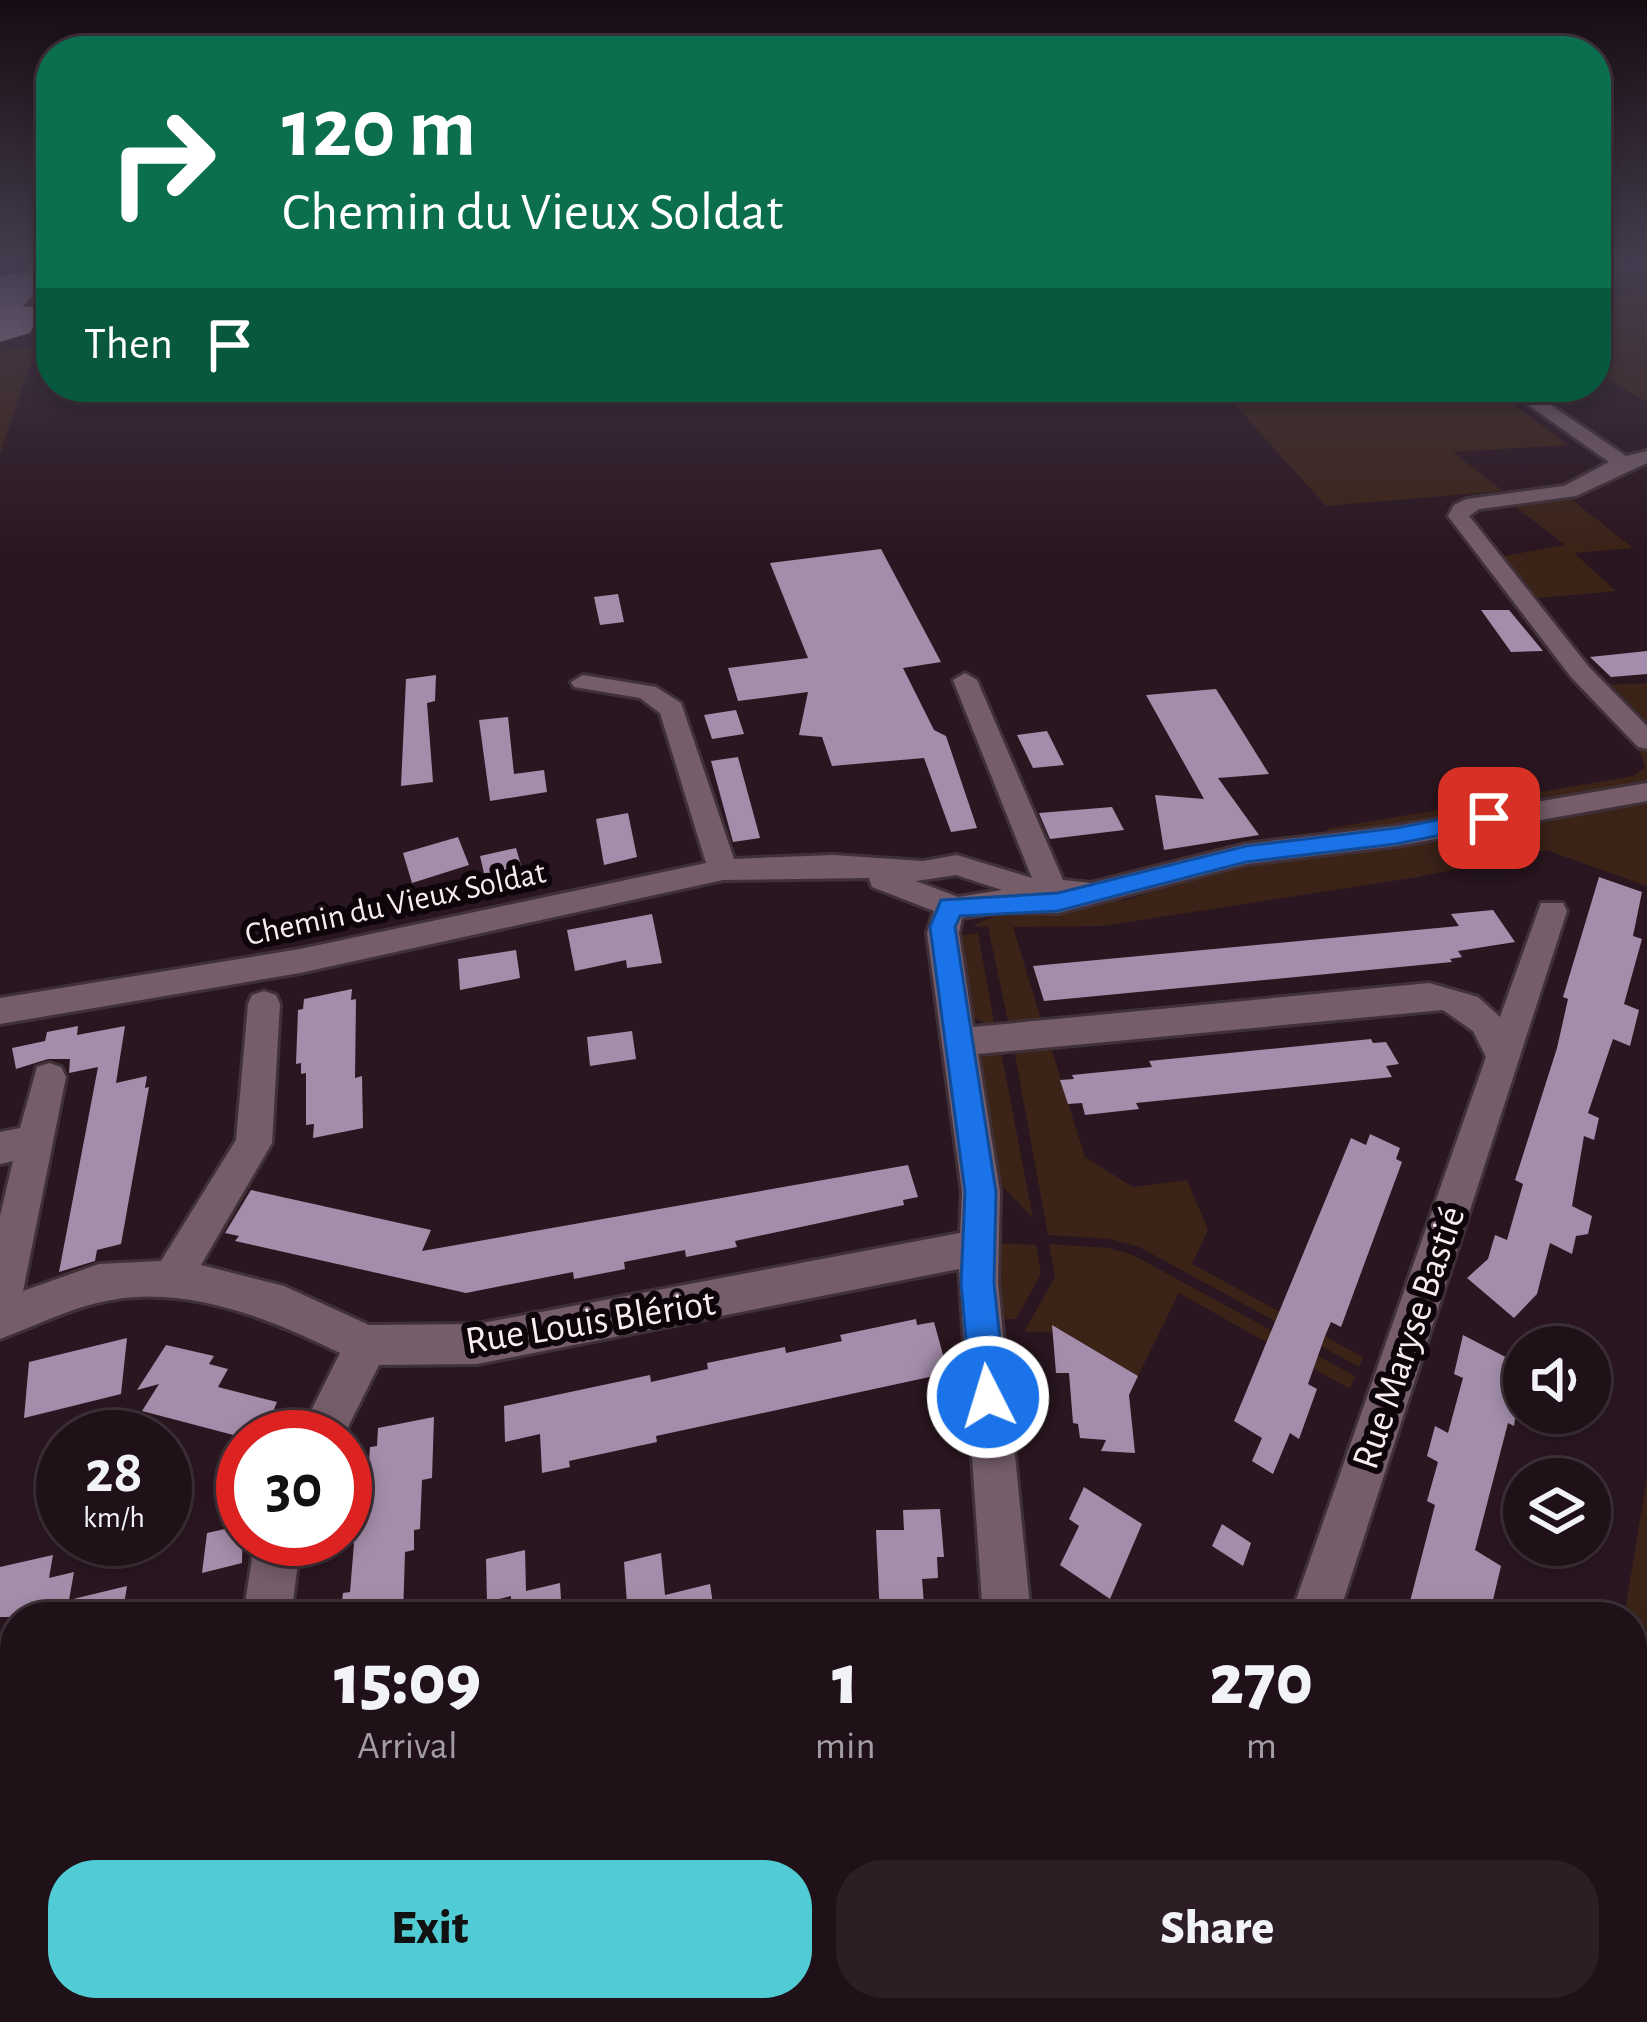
<!DOCTYPE html>
<meta charset="utf-8">
<style>
:root{--surface:#201018;--page:#2d1e25;--text:#f1f3f6;--muted:#a29da2;--line:#3d3037;--accent:#51ccd4}
body{margin:0;font-family:"Alegreya Sans",sans-serif;background:var(--page);color:var(--text);height:100vh;display:flex;flex-direction:column;font-size:45px;white-space:nowrap}
*{box-sizing:border-box;margin:0}
p{font-size:39px;color:var(--muted)}
.icon{flex:none;width:66px;height:66px;fill:none;stroke:currentColor;stroke-width:2;stroke-linecap:round;stroke-linejoin:round}
.map{position:relative;flex:1;overflow:hidden}
.side{position:absolute;left:0px;top:1602px;width:1647px;height:420px;display:flex;flex-direction:column;background:var(--surface);border-radius:48px 48px 0 0;box-shadow:0 6px 18px #0003,0 0 0 3px var(--line)}
.side>*{flex:none}
.banner{position:absolute;left:36px;top:36px;width:1575px;height:366px;border-radius:48px;box-shadow:0 6px 18px #0003,0 0 0 3px var(--line);background:#0b6e4f;color:#fff;overflow:hidden}
.tools{position:absolute;left:1503px;top:1326px;display:grid;gap:24px}
.tools a{display:grid;place-items:center;width:108px;height:108px;border-radius:50%;background:var(--surface);box-shadow:0 6px 18px #0003,0 0 0 3px var(--line);font-size:60px}
.speed{position:absolute;left:36px;top:1410px;display:flex;gap:24px;font-size:60px;font-weight:700;text-align:center}
.speed>*{display:grid;place-content:center;width:156px;height:156px;border-radius:50%;background:var(--surface);box-shadow:0 6px 18px #0003,0 0 0 3px var(--line);line-height:1}
.speed small{font-size:30px;font-weight:400}
.speed .limit{border:18px solid #d22;background:#fff;color:#111}
.pin{position:absolute;display:grid;place-items:center;width:102px;height:102px;color:#fff;margin:-51px;border-radius:24px;box-shadow:0 6px 18px #0006}
.me{position:absolute;width:132px;margin:-66px;rotate:355deg;stroke-linejoin:round;filter:drop-shadow(0 0 9px #0008)}
.turn{display:flex;align-items:center;gap:42px;height:252px;padding:0 48px;font-size:54px}
.turn .icon{width:156px;height:156px;stroke-width:2.5}
.turn b{display:block;font-size:84px;line-height:102px}
.then{display:flex;align-items:center;height:114px;padding:0 48px;background:#0003;gap:24px;font-size:45px}
.eta{display:flex;justify-content:space-evenly;align-items:center;height:204px;text-align:center}
.eta b{font-size:72px;font-weight:800;line-height:84px}
.button{display:flex;gap:24px;margin-top:auto;padding:24px 48px}
.button a{flex:1;height:138px;border-radius:48px;background:var(--accent);color:#111;font-size:48px;font-weight:800;line-height:138px;text-align:center}
.button a+a{background:var(--page);color:var(--text)}
.map>svg:first-child{display:block}
.green{fill:#3b2318}
.building{fill:#a38daa}
.lines{fill:none;stroke-linecap:round;stroke-linejoin:round}
.street-casing{stroke:#403138;stroke-width:6}
.street{fill:#755d69;fill-rule:evenodd}
.route{fill:#1a73e8;stroke:#114b97;stroke-width:3}
.labels{text-anchor:middle;stroke-width:12;stroke-linejoin:round;paint-order:stroke}
.street-label{font-size:33px;fill:#faebf2;stroke:#0d0509}
.near-street-label{font-size:39px;fill:#faebf2;stroke:#0d0509}
</style>
<div class="map">
<svg width="1647" height="2022" viewBox="0 0 1647 2022">
<rect width="100%" height="100%" fill="#2a1620"/>
<path class="green" d="M1647,294v108l-51,-29v-75z
M36,347l-36,107v1v-104z
M1219,387h271l78,58 -115,7 50,39 -177,15z
M1571,499l62,49 -59,5 42,38 -88,8 -30,-42 67,-12 -52,-40z
M1647,683v203l-101,-36 -128,27 -315,49 -90,1 28,92 -33,2 -20,-94 -16,-1 35,-16 119,-10 97,-31 116,-22 -13,-18 307,-53 12,-8 -4,-14 -60,-68z
M978,933l17,94 -26,-11 -10,-80z
M1049,1041l36,116 48,30 54,-7 21,50 -16,34 171,93 -4,10 -220,-120 -29,-8 -62,-4 -35,-191z
M1000,1046l33,172 -31,-32h-8l-19,-125 6,-9z
M994,1243l42,2 5,29 -25,45h-19z
M1049,1244l60,4 24,7 222,121 -5,13 -171,-96 -41,83 -74,-44h-40l31,-55z
M1647,1477v545h-88l2,-15h71v-390h-8z
M1041,2007h121l-7,15h-116z"/>
<path class="building" d="M51,271l-28,36 19,-1 -12,27 -30,9v-67z
M881,549l60,113 -38,6 31,62 12,6 31,92 -26,4 -27,-74 -92,8 -10,-29 -23,-2 9,-43 -70,9 -10,-33 80,-10 -38,-95z
M618,594l6,28 -24,3 -6,-28z
M1481,610h28l34,41 -32,1z
M1647,651v23l-36,3 -21,-20z
M436,675l-1,26 -8,2 6,79 -32,4 5,-107z
M1216,689l53,85 -51,4 41,57 -95,15 -9,-55 49,4 -58,-104z
M736,710l8,24 -32,5 -8,-24z
M508,717l6,57 30,-4 3,22 -57,9 -11,-81z
M1047,731l17,34 -31,3 -16,-33z
M738,757l22,81 -27,4 -22,-81z
M1112,807l12,23 -74,9 -11,-26z
M628,813l9,44 -33,8 -8,-46z
M458,837l11,28 -57,18 -9,-30z
M516,848l11,38 -38,9 -9,-39z
M1599,877l43,15 -9,44 9,3 -18,65 15,6 -9,36 -17,-7 -25,74 11,5 -5,22 -10,-4 -12,70 20,10 -4,18 -12,2 -4,18 -22,-11 -13,51 -23,24 -47,-40 21,-19 7,-24 12,5 16,-56 -8,-4 42,-132 11,-49 -5,-2z
M1493,910l22,32 -57,9 4,6 -12,2 2,3 -408,39 -11,-35 426,-40 -8,-12z
M652,914l10,49 -35,5 -1,-8 -51,11 -8,-41z
M516,950l4,28 -60,12 -2,-31z
M352,989l-1,11 5,-1 -1,79 7,-2 1,52 -50,10 1,-14 -8,1v-52l-5,1v-11l-5,1 2,-54 5,-1 1,-10z
M78,1026l-1,9 48,-9 -9,57 31,-7 -2,12 4,-1 -28,157 -24,6 -2,11 -36,11 39,-205 -29,6 1,-14h-22l-32,10 -4,-21 33,-7 2,-9z
M632,1031l4,28 -46,7 -3,-29z
M1371,1039l2,4 13,-1 13,22 -13,2 6,11 -256,26 3,6 -54,6 -3,-12 -14,1 -8,-24 14,-1 -2,-4 80,-8 -3,-6z
M1370,1134l30,14 -4,11 6,3 -61,165 -10,-5 -6,14 -17,48 9,5 -18,50 -9,-6 -17,41 -21,-13 10,-23 -28,-17 117,-283 15,7z
M908,1165l10,32 -15,3 1,5 -169,36 2,6 -51,10 -1,-7 -61,12 1,7 -15,3 -36,7 -1,-7 -107,21 -231,-52 4,-5 -14,-3 26,-43 180,40 -9,21z
M916,1319l1,6 17,-3 14,51 -292,63 1,6 -88,19 1,6 -28,6 -2,-39 -35,8 -1,-36 146,-31 1,7 57,-13 -1,-6 78,-16 1,6 56,-12 -2,-6z
M1052,1325l86,51 -9,19 6,58 -34,-2 5,-11 -26,-2 -2,-14 -5,-1 -4,-50h-13z
M1463,1335l60,31 -9,60 -6,-3 -33,127 26,16 -12,51h-83l29,-112 -8,-4 11,-39 -11,-6 8,-30 13,7 15,-55 -9,-4z
M127,1338l-6,56 -97,24 5,-56z
M166,1345l48,11 -5,8 19,5 -10,18 59,15 -3,7 17,4 -13,24h-37l-99,-26 17,-27 -22,6z
M434,1417l-2,61 -10,2 -2,49 -6,1v20l-9,2 -2,65h-63l3,-24 7,-1 4,-49 -7,1 4,-51 16,-3 3,-43 7,-1 1,-18z
M1084,1487l58,37 -32,75 -50,-34 19,-39 -10,-7z
M940,1509l4,48h-7l1,21 -16,1 3,38h-45l-4,-87h28l-1,-20z
M1222,1524l29,19 -8,23 -31,-20z
M243,1525l-1,38 -40,10 5,-40z
M525,1550l1,41 34,-8 2,34h-51v-21l-24,6 -1,-43z
M661,1553l4,42 45,-11 5,33h-104l-1,-9 17,-4 -3,-42z
M53,1555l-4,23 25,-6 -5,28 58,-14 -5,31h-122v-50z"/>
<g class="lines">
<g class="street-casing">
<path id="street" d="M27,265h20l-13,5z
M1503,387h21l102,69 21,-5v12l-71,33 -97,13 -10,7 120,151 58,59v23l-9,-2 -67,-70 -123,-161 6,-11 13,-6 97,-13 45,-24z
M965,673l12,7 86,200 28,3 155,-39 150,-18 251,-43v18l-251,45 -150,18 -188,49 -59,-1 -37,6 -3,15 14,94 456,-44 49,14 22,20 41,-114h22l4,8 -229,706h-48l196,-560 -13,-26 -30,-21 -465,44 22,138 -2,91 33,334h-48l-24,-348 -482,95 -98,1 -36,72h-45l42,-84c-71,-35 -161,-72 -243,-50 -33,8 -65,24 -97,36v-123l13,-55 -13,3v-32l20,-4 17,-61 12,-4 12,4 5,10 -43,214 76,-27 62,-3 75,-121 12,-136 4,-9 12,-4 12,4 4,9 -8,139 -71,122 83,21 85,39 108,-1 483,-91 2,-41 -35,-259 7,-22 -62,-24 -3,-9 -146,2 -423,93 -300,51v-26l300,-49 406,-86 -46,-150 -20,-15 -66,-11 -3,-5 12,-7 73,12 25,16 53,156 99,-4 90,6 34,-6 75,23 -79,-198zM956,875l46,15 -44,7 -42,-16z
M255,1539h46l-10,78h-48z
M195,2007h58l-2,15h-58z
M961,2007h58l1,15h-58z
M1157,2007h58l-5,15h-58z"/>
</g>
<use href="#street" class="street"/>
</g>
<linearGradient id="sky" x2="0" y2="1"><stop stop-color="#170c12"/><stop offset="0.48" stop-color="#443c4e"/><stop offset="1" stop-color="#443c4e" stop-opacity="0"/></linearGradient>
<rect width="1647" height="548" fill="url(#sky)"/>
<path class="route" d="M1489,810l8,3v11l-101,20 -150,18 -188,49 -98,5 -5,11 41,265 -2,91 12,114 -5,12 -13,5 -12,-5 -5,-12 -10,-114 4,-91 -35,-265 11,-27 117,-7 188,-47 150,-18z"/>
<g class="labels">
<g class="street-label">
<text transform="translate(395 902) rotate(-12)" y="12">Chemin du Vieux Soldat</text>
</g>
<g class="near-street-label">
<text transform="translate(590 1320) rotate(-9)" y="14">Rue Louis Blériot</text>
<text transform="translate(1407 1337) rotate(-71)" y="14">Rue Maryse Bastié</text>
</g>
</g>
</svg>
<div class="tools">
<a><svg class="icon" aria-label="sound" viewBox="0 0 24 24"><path d="M4 9h4l5-4v14l-5-4H4zM17 9q2 3 0 6"/></svg></a>
<a><svg class="icon" aria-label="layers" viewBox="0 0 24 24"><path d="M12 4l9 5-9 5-9-5zM3 14l9 5 9-5"/></svg></a>
</div>
<div class="speed"><div>28<small>km/h</small></div><div class="limit">30</div></div>
<div class="pin" style="left:1489px;top:818px;background:#d93025"><svg class="icon" aria-label="arrive" viewBox="0 0 24 24"><path d="M6 21V4h12l-3 4 3 4H6"/></svg></div>
<svg class="me" style="left:988px;top:1397px" viewBox="-20 -20 40 40"><circle r="17" fill="#1a73e8" stroke="#fff" stroke-width="3"/><path d="M0-11L8 9 0 5-8 9z" fill="#fff"/></svg>
<div class="banner">
<div class="turn"><svg class="icon" aria-label="right" viewBox="0 0 24 24"><path d="M7 20v-9h11M14 6l5 5-5 5"/></svg><div><b>120 m</b>Chemin du Vieux Soldat</div></div>
<div class="then">Then<svg class="icon" aria-label="arrive" viewBox="0 0 24 24"><path d="M6 21V4h12l-3 4 3 4H6"/></svg></div>
</div>
<section class="side">
<div class="eta">
<div><b>15:09</b><p>Arrival</p></div>
<div><b>1</b><p>min</p></div>
<div><b>270</b><p>m</p></div>
</div>
<div class="button"><a>Exit</a><a>Share</a></div>
</section>
</div>
